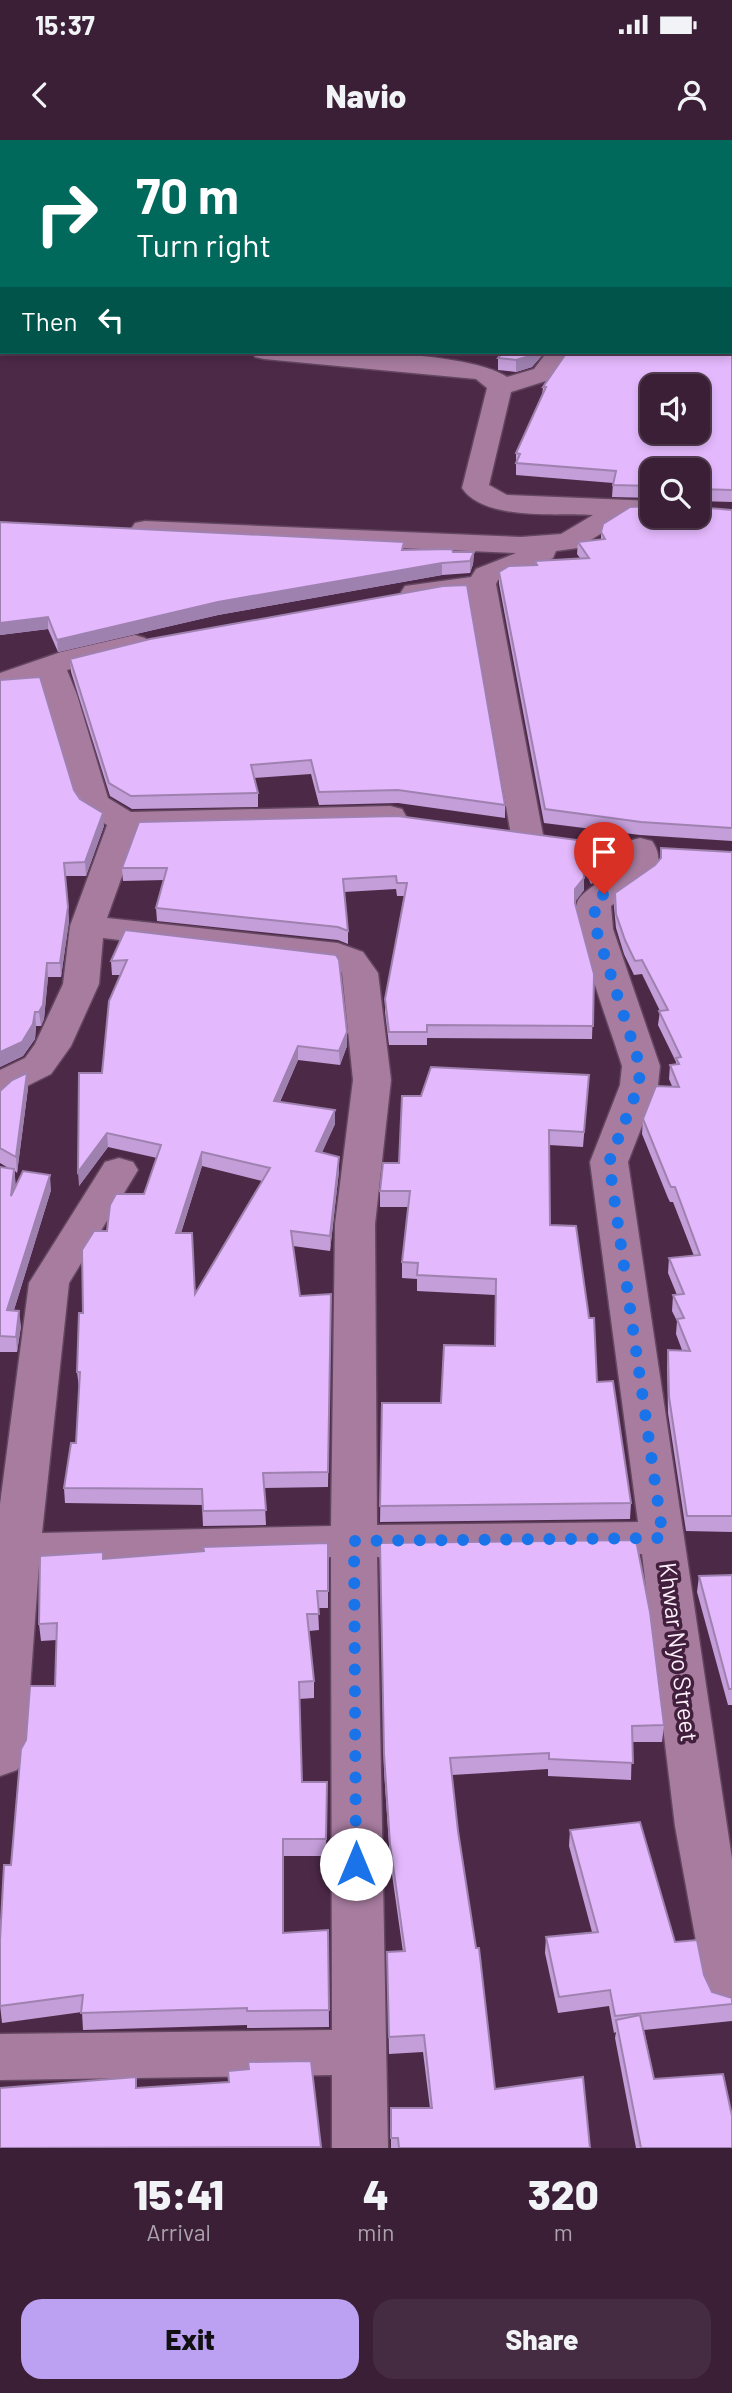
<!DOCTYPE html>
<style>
:root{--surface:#3a1f36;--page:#452c42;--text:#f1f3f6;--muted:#aba2ad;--line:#543d51;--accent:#bca0f2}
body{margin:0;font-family:Barlow,sans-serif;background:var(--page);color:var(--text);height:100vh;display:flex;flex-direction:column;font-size:26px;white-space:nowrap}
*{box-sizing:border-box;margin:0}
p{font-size:23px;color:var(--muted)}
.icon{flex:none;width:38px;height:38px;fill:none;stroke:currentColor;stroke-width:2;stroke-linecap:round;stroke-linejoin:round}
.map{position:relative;height:2008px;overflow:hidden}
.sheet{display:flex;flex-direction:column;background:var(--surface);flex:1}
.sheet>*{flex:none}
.hud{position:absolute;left:0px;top:0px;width:733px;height:214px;box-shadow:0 4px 10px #0003,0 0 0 2px var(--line);background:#00695c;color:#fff;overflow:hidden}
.controls{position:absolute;left:640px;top:234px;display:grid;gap:14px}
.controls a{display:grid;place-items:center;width:70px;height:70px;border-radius:14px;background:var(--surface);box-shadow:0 4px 10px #0003,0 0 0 2px var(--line);font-size:35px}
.pin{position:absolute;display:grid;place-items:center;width:60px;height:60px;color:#fff;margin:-72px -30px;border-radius:50% 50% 50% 0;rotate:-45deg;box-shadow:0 0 7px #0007}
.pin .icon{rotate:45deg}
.me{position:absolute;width:77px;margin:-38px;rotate:0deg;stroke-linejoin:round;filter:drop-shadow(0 0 5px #0008)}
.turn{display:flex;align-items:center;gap:24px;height:147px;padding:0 21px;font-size:32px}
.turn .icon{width:91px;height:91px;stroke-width:2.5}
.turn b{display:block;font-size:49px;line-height:60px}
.then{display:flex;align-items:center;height:66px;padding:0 21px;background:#0003;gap:14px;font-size:26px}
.eta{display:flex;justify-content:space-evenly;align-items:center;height:119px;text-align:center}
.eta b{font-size:42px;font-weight:800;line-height:49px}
.cta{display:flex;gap:14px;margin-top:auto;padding:14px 21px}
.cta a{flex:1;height:80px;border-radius:21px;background:var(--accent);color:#111;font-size:28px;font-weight:800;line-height:80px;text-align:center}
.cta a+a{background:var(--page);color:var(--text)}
.status{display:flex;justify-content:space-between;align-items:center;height:49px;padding:0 35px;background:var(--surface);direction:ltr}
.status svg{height:19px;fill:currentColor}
header{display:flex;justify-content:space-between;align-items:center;height:91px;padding:0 21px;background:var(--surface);font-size:32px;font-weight:800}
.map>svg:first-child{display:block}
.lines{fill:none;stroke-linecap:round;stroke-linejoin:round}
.minor-casing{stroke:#63465f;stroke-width:3}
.minor{fill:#a77c9f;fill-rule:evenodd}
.wall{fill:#c39ed9;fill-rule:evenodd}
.shaded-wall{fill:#9f81b0}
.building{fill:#e3b8fc;stroke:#9f81b0;stroke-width:2;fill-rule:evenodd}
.route{stroke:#1a73e8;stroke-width:12;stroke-dasharray:0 21.6}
.labels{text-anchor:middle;stroke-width:7;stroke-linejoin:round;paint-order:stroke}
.street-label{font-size:24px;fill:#fef0fb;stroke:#421f3d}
</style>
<div class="status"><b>15:37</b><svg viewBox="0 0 49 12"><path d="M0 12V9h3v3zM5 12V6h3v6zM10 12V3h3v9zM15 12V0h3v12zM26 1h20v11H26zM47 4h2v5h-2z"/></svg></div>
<header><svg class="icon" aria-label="back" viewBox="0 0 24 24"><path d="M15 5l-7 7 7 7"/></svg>Navio<svg class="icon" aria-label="person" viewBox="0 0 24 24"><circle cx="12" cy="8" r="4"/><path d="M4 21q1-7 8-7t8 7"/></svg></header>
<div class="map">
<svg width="732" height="2008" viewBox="0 0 732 2008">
<rect width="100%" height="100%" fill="#4d2948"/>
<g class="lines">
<g class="minor-casing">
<path id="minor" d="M0,184h2v14h-2z
M252,212c53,-3 214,-3 255,25l27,-8 13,-17h24l-19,27 -41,13 -22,93 18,10 146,6v15h4l-4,1 -24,-1 -51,32 -22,3 -3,7 -55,22 -2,4 47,251 -4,7 -12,3 -12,-3 -4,-7 -42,-241 -54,7 -10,-3 -4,-6 4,-6 66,-9 5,-8 40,-16 -371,-16 -10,-2 -4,-6 4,-6 10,-2 376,16 40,-3 32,-19c-36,-2 -109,6 -131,-27l25,-100 -11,-9 -212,-20 -9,-2z
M135,495l10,3 5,6 -5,6 -78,20 10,25 31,103 23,14 259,-6 12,3 4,7 -4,7 -12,3 -252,6 -31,86 231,25 25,9 15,21 13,107 -16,144 2,301 261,-3 -48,-360 30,-77 2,-19c-9,-30 -50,-139 -45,-163 2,-11 37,-30 47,-37l-1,-18 5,-7 12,-3 12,3c22,32 -18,49 -41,65l2,23 47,137 -2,19 -30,77 104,697v154l-19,-6 -8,-16 -30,-165 -33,-272 -265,3 11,591h-56v-73l-332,5v-46l332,-4 -1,-473 -292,8 -14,192 -8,13 -17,6v-272l29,-221 76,-121 14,-4 14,4 5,8 -69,113 -27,250 289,-7 4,-302 18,-144 -11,-107 -4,-7 -235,-28 -4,46 -28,62 -20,28 -38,19 -13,3v-26l25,-12 10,-14 28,-60 7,-58 37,-101 -25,-15 -5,-7 -37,-124 -40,13v-19l61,-21z"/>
</g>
<use href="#minor" class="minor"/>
</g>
<path class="wall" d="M504,0h29l-9,2h-17z
M607,0h125v8v-6h-128z
M2,92v79h-2v-78z
M732,97v265l-34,-1v-30h-45v27l-41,-1 1,-14 -97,-8v-22l26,-57 1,-9z
M454,212h91l-13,15 -16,5 -18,-2v-12l3,-3z
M732,370v331l-92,-6 -96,-12 -45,-239v-12l36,-7v-4l45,-3 -3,-4 1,-12 23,-2v-8z
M0,382l404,28 49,2h21l-1,12 -3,9 -28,2 -224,40 -160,37 -10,-23 -48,6z
M70,519l435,146v13l-107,-15 -79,2 -8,-31 -57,4 4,15v14l-126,2 -22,-13 -39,-124z
M0,540l74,110 30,36 -18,50h-21l4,45 -8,56h-13l-4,42 -3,7h-5l-1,13 -12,17 -23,11z
M622,706l-1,19 -30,19 -8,-17 1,23 -9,11 19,73 -2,65 -165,-1v7h-38l-4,-33v-13l19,-103h-7l-1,-7 -52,3 4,39v13l-10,-4 -181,-19 -1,-13 8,-28 -41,1 -1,-13z
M661,708l71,4v680l-46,-1 -18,-118 -1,-48 1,-15h14l-6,-16 1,-13 -5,-10 1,-16h4l-9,-22 1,-15 25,-2 -21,-54h-3l-2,-4 -26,-64 1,-15 29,-33 -3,-7 1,-14 6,-1v-2l-18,-37 2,-14 -18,-37 -8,1 -10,-21 -8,-26 -2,-21 1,-14 40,-28 5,-6z
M125,790l222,102v14l-7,19 -42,-5 -18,42 55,22 -13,28 17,19 -9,80 -37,-5 7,50 31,-2 -3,193 -64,1 2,37 -63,1 -1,-21 -137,-2 -1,-15 12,-45 3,-56 -2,-15 6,-59 24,-82 37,-37 13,-36 -49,-11 -29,39 42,-211h-9l-1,-14zM202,1026l60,15 -67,113 -14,-61z
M589,935l-6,72 -34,-2 1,80 81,278 -1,16 -250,3 2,-119h59l54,-57v-51l-78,-4v-12l-15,-1v-16l6,-55h-28v-16l19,-28z
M28,948l-11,85 -2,-2v16l36,3 -37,120 7,16 -4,26h-17v-185l10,2 -10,-6v-72z
M328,1403v65h-10l1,22 -10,1 5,50v17l-15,1 3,83h25l-1,74h-42v77l44,-3 1,97 -82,1v-3l-164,5 -1,-18 -80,11 -2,-18 11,-140 44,-179 2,-46 -16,1 -2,-17 65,-65z
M380,1403l284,182 -2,17h-30l-1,38 -83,-4v-7l-96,6 6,56 37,258 95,59h-199v-40h39l-7,-56 -34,2 -2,-102h16l-13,-92 -6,-89z
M732,1435v130h-4l-31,-113 2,-16z
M570,1690l105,112 29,33 8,17 20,6v23l-88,9 10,49 78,69h-96l-21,-110 1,-6 -2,1 -5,-27 -51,7 -13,-60 1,-16 46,-5 -23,-86z"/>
<path class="shaded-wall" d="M725,0h7v8v-6h-14z
M0,8h2v10h-2z
M1,75l1,11 -2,1v-11z
M536,212h9l-13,15 -16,5v-12z
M474,412l-1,12 -3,9v-12z
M442,423v12l-224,40 -160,37 -1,-12 161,-38z
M48,477v12l-48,6v-12z
M103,673l1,13 -18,50 -1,-14z
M622,712l-1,13 -30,19 1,-13z
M584,738v12l-9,12v-13z
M68,767l1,14 -8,56 -1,-14z
M47,823l1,14 -4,42 -3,7 -2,-14z
M35,872l1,14 -1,13 -12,17 -23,11v-15z
M347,892v14l-7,19 -1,-14z
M298,906v14l-24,55v-14z
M27,933l1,15 -11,85 -1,-16z
M335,970v14l-19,42v-15z
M107,993l1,14 -29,39 -1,-14z
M202,1012v14l-26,82v-15z
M339,1017v14l-9,80v-15z
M14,1029l2,16 -4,26 -1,-15z
M50,1035l1,15 -42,136 -2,-16z
M19,1171l2,15 -4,26 -1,-15z"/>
<path class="building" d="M0,0h480v2h-478v6h-2z
M607,0h34l1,2h-38z
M654,0h71l-7,2h-60z
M2,24v51l-2,1v-50z
M2,92v68h-2v-67z
M732,97v253l-34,-1v-18h-45v15l-40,-1 3,-14 -100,-8 4,-9 -4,-1 30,-66h-3l24,-35h165zM653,247h45v45h-45z
M503,212h33l-3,3 -17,5 -18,-2z
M653,366v10h45v-9l34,3v318l-91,-6 -96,-13 -46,-237 10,-6 28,-1 -2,-4 54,-3 -11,-16 27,-3 -4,-7 2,-8 27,-17z
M0,382l404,20 -2,8 50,-1 1,3h21l-4,9 -28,2 -224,39 -161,38 -9,-23 -48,6z
M467,445l38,220 -107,-15 -79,2 -8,-32 -60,5 7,28 -127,3 -22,-13 -39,-124 80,-20 293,-53z
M40,537l34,113 6,9 23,14 -18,49 -21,1 4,44 -8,56h-13l-4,42 -4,7h-4l-2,12 -11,18 -22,10v-372z
M398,676l224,30v6l-30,19 -11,-22 3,29 -9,11v14l19,71 -1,52 -166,-1v7h-38l-4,-33 22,-116h-10l-1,-7 -53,3 5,52 -10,-4 -182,-19 11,-40h-45l17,-46z
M661,708l71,4v664h-45l-18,-119 -1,-47 22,1 -13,-32 7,-1 -11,-23 11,-1 -15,-36 31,-3 -25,-68h-4l-2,-4 -26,-64 13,-33 23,1 -9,-22 9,-1 -3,-6 5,-1 -22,-46 9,-1 -26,-50 -7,1 -10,-21 -9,-26 -1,-21 40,-28 6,-7z
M125,790l211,25 3,5 8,72 -8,19 -41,-5 -24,55 61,9 -19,41 23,6 -9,79 -39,-5 9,65 31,-2 -3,178 -65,1 3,37 -63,1 -1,-22 -138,-1 7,-45h5l4,-71h-3l2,-59h4l-1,-63 12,-19h13l3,-26 6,-11h28l17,-49 -54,-12 -29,39 1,-99h23l7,-72 18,-41 -16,1zM202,1012l68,16 -75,126 -3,-61h-16z
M431,927l158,8 -5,57 -35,-2 1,95 26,1 13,92h5l3,64 16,-1 18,122 -251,3 2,-103h59l3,-58 51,1 1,-67 -79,-4 1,-12 -16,-1 8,-71h-30l3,-28h16l3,-67h19z
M27,933l-11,84 -16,-9v-57l12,-11z
M0,1027l14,2 -3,27 12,-25 27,4 -43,135 12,1 -3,26 -16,-1z
M636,1400l14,72 14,113 -32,1 1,37 -84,-4v-6l-99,5 8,73 18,117h3l16,141 88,-12 7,71h-191l-1,-10h-7v-30h41l-8,-73 -35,2 -2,-85 18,-1 -15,-107 -6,-90 -4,-211z
M328,1403v48h-11l2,23h-12l7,67 -15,1 3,100h25l-1,57h-43v94l45,-3 1,80 -82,1v-3l-166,5 2,-18 -83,11v-66l4,-75h7l10,-116 5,-9 4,-54h25l2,-63 -18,1 1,-68 63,-4v7l101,-8 -1,-4z
M732,1435v114h-3l-30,-113z
M640,1682l35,120 22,-2 7,35 8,17 20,6v6l-117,12 -5,-26 -51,7 -13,-60 52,-5 -28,-102z
M640,1875l14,64 69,-5 9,42v32h-91l-25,-128z
M311,1921l10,86 -321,1v-60l136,-11v11l93,-6 -1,-11 21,-2 -1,-7z"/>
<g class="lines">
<path class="route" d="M356,1724l-2,-323 309,-3 -54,-376 30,-77 1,-19 -44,-137 -2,-27 10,-8"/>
</g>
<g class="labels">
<g class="street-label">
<text transform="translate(678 1512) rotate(83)" y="8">Khwar Nyo Street</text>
</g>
</g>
</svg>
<div class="controls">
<a><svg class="icon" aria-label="sound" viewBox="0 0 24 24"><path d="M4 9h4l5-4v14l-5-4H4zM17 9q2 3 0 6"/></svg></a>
<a><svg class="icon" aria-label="search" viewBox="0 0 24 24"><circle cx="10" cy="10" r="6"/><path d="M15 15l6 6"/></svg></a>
</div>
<div class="pin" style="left:604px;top:754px;background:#d93025"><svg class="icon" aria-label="arrive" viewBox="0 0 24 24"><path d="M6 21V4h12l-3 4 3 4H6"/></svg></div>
<svg class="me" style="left:356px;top:1724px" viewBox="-20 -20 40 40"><circle r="19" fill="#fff"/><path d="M0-13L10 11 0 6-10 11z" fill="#1a73e8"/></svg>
<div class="hud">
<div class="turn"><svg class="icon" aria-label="right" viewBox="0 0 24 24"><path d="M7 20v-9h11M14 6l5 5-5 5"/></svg><div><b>70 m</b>Turn right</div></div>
<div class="then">Then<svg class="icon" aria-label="left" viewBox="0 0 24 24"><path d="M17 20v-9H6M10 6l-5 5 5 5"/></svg></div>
</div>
</div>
<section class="sheet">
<div class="eta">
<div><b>15:41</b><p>Arrival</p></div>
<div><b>4</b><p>min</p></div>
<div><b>320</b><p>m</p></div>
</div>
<div class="cta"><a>Exit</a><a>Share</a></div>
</section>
